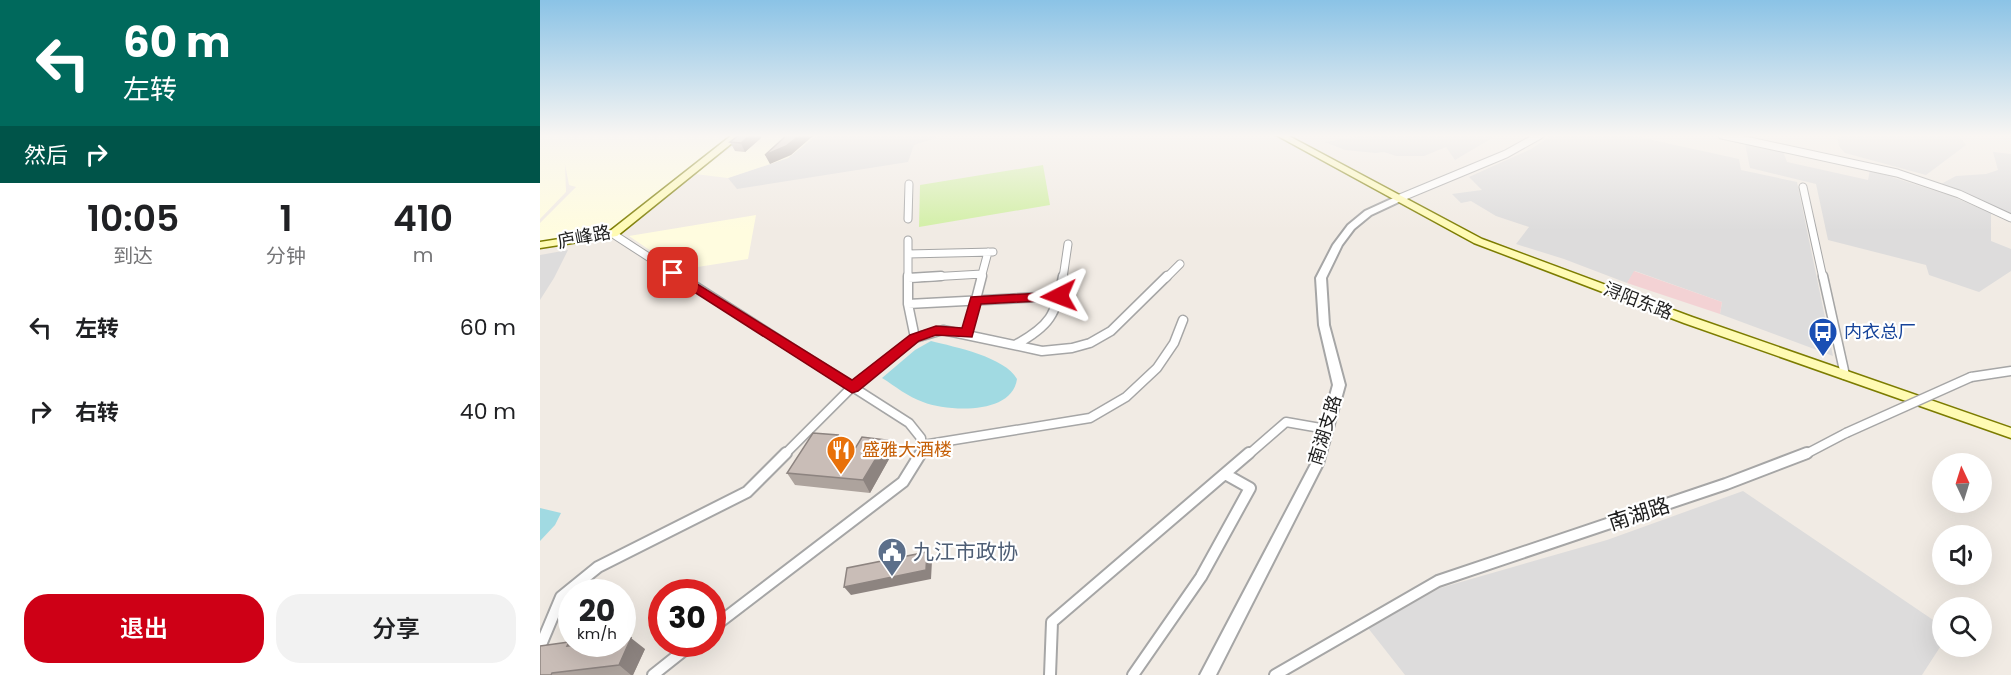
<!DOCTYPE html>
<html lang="zh">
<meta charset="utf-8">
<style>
:root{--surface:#fff;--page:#f2f2f2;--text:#202124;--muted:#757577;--accent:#ce0016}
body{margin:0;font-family:Poppins,"Noto Sans SC",sans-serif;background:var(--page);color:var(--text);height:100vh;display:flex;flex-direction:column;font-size:22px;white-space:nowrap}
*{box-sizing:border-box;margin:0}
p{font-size:20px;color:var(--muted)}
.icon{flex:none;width:33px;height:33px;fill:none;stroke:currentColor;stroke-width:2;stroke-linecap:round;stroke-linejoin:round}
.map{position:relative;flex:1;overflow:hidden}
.side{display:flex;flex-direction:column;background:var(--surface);width:540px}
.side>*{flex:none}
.top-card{background:#00695c;color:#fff;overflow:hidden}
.needle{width:39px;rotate:356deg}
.tools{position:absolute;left:1392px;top:453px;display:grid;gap:12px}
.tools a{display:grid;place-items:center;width:60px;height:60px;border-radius:50%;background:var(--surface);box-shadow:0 6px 24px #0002;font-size:30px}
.speed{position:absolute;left:18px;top:579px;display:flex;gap:12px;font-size:30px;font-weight:700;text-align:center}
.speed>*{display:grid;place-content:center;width:78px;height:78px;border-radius:50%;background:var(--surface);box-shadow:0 6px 24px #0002;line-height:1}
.speed small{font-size:15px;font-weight:400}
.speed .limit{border:9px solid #d22;background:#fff;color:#111}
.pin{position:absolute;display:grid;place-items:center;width:51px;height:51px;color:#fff;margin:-26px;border-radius:12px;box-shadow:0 3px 9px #0006}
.me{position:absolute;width:66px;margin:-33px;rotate:267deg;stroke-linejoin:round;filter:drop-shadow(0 0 4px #0008)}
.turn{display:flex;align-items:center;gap:21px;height:126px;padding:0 24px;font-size:27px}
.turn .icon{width:78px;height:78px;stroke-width:2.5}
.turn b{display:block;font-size:42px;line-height:51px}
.then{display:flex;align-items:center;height:57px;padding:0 24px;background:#0003;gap:12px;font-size:22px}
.eta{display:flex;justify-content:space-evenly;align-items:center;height:102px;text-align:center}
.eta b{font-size:36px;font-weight:600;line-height:42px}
.action{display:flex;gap:12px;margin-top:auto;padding:12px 24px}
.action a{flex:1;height:69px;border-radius:24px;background:var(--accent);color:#fff;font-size:24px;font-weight:600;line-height:69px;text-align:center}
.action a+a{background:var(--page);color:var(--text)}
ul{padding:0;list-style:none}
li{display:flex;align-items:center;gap:18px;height:84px;padding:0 24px}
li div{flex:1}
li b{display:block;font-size:22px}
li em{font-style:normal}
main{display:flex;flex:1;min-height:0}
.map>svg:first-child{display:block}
.residential{fill:#dddcdc}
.commercial{fill:#f3d2d4}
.education{fill:#fffcdf}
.grass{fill:#d2efa6}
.water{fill:#a1dae2}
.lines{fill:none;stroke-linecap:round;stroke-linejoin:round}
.minor-far2-casing{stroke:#a6a6a6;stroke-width:9}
.minor-far1-casing{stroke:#a6a6a6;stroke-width:11}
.minor-casing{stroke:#a6a6a6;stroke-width:14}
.tertiary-casing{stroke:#a6a6a6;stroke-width:4}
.secondary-casing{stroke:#7c7c00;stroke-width:3}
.minor-far2{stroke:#fff;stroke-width:7}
.minor-far1{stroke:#fff;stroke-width:8}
.minor{stroke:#fff;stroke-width:10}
.tertiary{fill:#fff;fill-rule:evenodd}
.secondary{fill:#fffbb4;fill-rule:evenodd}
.minor-bridge-casing{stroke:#a6a6a6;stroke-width:11;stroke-linecap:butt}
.minor-bridge{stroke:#fff;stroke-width:8}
.wall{fill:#ada39d}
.shaded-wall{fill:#8d8480}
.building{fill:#c9bdb7;stroke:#8d8480;stroke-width:1.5}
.route{fill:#ce0016;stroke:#86000e;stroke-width:1.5}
.labels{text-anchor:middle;stroke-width:4.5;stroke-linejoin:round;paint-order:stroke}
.street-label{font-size:18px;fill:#1f1f1f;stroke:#fff}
.transit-label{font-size:18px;fill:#164399;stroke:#fff;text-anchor:start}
.food-label{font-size:18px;fill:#c56008;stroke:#fff;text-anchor:start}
.near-street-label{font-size:21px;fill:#1f1f1f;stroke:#fff}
.near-service-label{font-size:21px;fill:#4e5e75;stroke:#fff;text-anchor:start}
</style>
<main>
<section class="side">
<div class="top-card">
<div class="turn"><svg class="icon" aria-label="left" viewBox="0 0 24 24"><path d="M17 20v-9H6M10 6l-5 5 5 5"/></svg><div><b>60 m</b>左转</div></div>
<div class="then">然后<svg class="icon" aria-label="right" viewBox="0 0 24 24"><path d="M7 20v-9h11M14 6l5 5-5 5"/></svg></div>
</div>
<div class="eta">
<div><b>10:05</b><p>到达</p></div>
<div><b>1</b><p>分钟</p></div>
<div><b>410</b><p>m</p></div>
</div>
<ul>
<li><svg class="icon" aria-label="left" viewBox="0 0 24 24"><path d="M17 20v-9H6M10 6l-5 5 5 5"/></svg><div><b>左转</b></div><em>60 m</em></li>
<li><svg class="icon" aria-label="right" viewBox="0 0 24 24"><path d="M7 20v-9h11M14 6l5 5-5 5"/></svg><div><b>右转</b></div><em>40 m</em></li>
</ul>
<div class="action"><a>退出</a><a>分享</a></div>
</section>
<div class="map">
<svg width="1471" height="675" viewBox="0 0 1471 675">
<rect width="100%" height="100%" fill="#f1ebe4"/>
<path class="residential" d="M277,135h127l-30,10 -6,17 -171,27 -9,-11 60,-20z
M827,135h130l-42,25 -9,-13 -22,9h-28l-12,-4 -8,1 -31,-3 -20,-8z
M1012,135h78l109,24 2,11 56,12 36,174 -113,-42 2,-12 -87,-31 -8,12 -63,-24 -48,-15 13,-17 -33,-11 -25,-15 -10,2 -9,-9 30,-4 -13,-13 62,-28z
M1297,135h122l7,10 -40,30 -81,-22 -6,-7z
M1205,144l38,7 4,11 81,18 2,-10 81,26 40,17v28l20,8v22l-32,21 -50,-17 -3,-10 -98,-25 -12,-56 -66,-16z
M1453,152l18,2v60l-70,-30 15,-8 30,-2 12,-4z
M28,250l-14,28 -14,22v-45z
M1203,491l199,135v18l-20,31h-517l-37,-47 72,-40 167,-48z"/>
<path class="commercial" d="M1094,271l88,31 -2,12 -93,-31z"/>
<path class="education" d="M0,135h193l-122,95 -71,11v-18l36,-36 -7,-2 -4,-21 1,28 -26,27z
M208,135h69l-29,23 -60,20 -33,-4z
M216,215l-8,44 -69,11 -50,-34z"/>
<path class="grass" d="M503,165l7,40 -131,22 1,-42z"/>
<path class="water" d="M391,341c24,6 74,16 86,38 -5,36 -68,33 -94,23 -15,-5 -28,-16 -41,-24l33,-28z
M0,508l21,5 -6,12 -15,16z"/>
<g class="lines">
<g class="minor-far2-casing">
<path id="minor-far2" d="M1182,135l175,38 62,21 52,24
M1263,187l20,91
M860,198l106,-44 34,-19
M368,219l1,-35
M73,234l68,44
M368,240v38
M368,254l85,-2
M373,278l69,-4
M441,278l7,-26
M523,278l5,-34
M626,278l14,-14"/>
</g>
<g class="minor-far1-casing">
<path id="minor-far1" d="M139,276l230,147 12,15v17
M368,276v28l7,34
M1283,276l22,99
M368,278l33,-2
M368,304l151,-8
M427,334l15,-58
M475,345c35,-19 41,-30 48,-69
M1431,377l40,-6
M383,445l167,-27 36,-21 31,-29 17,-25 9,-23
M244,455l68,-68 63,-49 28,-8 99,21 30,-3 18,-5 21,-12 56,-55
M708,455l38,-33 40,7
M1264,455l42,-22"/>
</g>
<g class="minor-casing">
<path id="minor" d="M172,628l191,-146 18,-29
M0,647l21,-50 37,-30 149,-75 39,-39
M113,675l39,-31
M510,675l2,-53 197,-169
M593,675l68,-98 49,-89 -25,-14
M735,675l163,-94 288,-97 81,-31"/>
</g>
<g class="tertiary-casing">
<path id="tertiary" d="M860,195l4,3 -1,2 -32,15 -17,14 -12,16 -16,33 3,47 16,60 -22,79 -107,211h-16l111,-211 22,-79 -14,-60 -3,-47 17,-33 15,-20 17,-14z"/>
</g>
<g class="secondary-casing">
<path id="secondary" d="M192,135h10l-125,101 -77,12v-6l70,-11z
M736,135h11l195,104 210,78 319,111v10l-327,-115 -210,-80z"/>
</g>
<use href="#minor-far2" class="minor-far2"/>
<use href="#minor-far1" class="minor-far1"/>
<use href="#minor" class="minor"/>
<use href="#tertiary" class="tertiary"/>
<use href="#secondary" class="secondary"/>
<g class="minor-bridge-casing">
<path id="minor-bridge" d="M1306,433l125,-56"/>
</g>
<use href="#minor-bridge" class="minor-bridge"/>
</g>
<path class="wall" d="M199,135h21l1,3 -16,14 -10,-1 -5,-9z
M298,435l8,13 -2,3 49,1 -23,41 -75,-8 -8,-12z
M29,642l3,3 73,4 -12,26h-93z"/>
<path class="shaded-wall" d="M210,135h10l1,3 -16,14 -4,-9z
M260,135h14l-23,20 -21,9 -5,-9z
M298,435l8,13 -9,14 -8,-12z
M347,440l6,12 -23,41 -7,-13z
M387,552l5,9 -1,18 -80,16 -7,-8z
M91,638l14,11 -12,26h-2l-12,-10z"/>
<path class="building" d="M199,135h11l-9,8 -11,-1z
M247,135h13l-14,11 -21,9z
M273,433l25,2 -9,15 24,2 9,-15 25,3 -24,40 -76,-7z
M387,552l-1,18 -82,17 3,-19z
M91,638l-12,27 -67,8 -1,2h-11v-29l29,-4 -2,4 20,-2h35v-5z"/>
<linearGradient id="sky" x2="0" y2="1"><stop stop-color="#8bc3e6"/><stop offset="0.59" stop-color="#f9f6f3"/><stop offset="1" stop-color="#f9f6f3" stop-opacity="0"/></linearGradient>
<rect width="1471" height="230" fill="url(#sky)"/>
<path class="route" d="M133,269l179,111 58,-45 26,-9 26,2 9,-31 88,-5 6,4 -6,4 -78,4 -9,33 -36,-2 -17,6 -61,50 -6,2 -183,-117 -2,-3z"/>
<defs>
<g id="bus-pin" transform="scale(1.5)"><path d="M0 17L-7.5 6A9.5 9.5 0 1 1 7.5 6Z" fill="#1a4fb4" stroke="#fff"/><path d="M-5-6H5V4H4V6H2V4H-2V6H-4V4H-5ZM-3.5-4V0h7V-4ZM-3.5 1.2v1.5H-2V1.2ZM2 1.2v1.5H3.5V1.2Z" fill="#fff"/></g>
<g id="restaurant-pin" transform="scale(1.5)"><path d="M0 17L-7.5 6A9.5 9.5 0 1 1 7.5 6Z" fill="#e8710a" stroke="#fff"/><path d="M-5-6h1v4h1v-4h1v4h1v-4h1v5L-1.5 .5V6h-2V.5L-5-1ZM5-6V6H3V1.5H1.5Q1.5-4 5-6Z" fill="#fff"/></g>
<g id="civic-pin" transform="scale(1.5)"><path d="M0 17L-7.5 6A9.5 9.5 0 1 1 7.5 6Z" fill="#5c6f8a" stroke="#fff"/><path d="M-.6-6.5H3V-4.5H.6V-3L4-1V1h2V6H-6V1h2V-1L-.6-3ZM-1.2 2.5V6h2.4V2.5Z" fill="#fff"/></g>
</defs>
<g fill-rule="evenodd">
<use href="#bus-pin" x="1283" y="332"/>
<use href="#restaurant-pin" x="301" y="450"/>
<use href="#civic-pin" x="352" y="552"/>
</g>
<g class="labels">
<g class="street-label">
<text transform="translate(44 237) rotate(-11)" y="6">庐峰路</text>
<text transform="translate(1098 301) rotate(21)" y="6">浔阳东路</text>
<text transform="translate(785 430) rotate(-73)" y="6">南湖支路</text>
</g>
<g class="transit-label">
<text x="1304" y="338">内衣总厂</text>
</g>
<g class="food-label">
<text x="322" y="456">盛雅大酒楼</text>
</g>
<g class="near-street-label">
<text transform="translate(1099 514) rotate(-18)" y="7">南湖路</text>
</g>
<g class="near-service-label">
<text x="373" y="559">九江市政协</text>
</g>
</g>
</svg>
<div class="tools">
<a><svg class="needle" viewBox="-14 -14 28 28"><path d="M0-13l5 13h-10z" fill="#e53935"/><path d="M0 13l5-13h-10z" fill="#757577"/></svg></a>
<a><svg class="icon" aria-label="sound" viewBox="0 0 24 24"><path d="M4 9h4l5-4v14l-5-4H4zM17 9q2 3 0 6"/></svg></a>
<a><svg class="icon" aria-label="search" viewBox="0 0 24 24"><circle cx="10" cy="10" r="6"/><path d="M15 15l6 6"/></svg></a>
</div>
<div class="speed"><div>20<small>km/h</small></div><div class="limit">30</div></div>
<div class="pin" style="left:133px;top:273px;background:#d93025"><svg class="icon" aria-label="arrive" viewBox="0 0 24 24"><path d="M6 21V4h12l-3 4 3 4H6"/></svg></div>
<svg class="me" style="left:519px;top:296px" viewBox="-20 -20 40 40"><path d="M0-17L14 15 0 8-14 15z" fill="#ce0016" stroke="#fff" stroke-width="4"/></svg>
</div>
</main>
